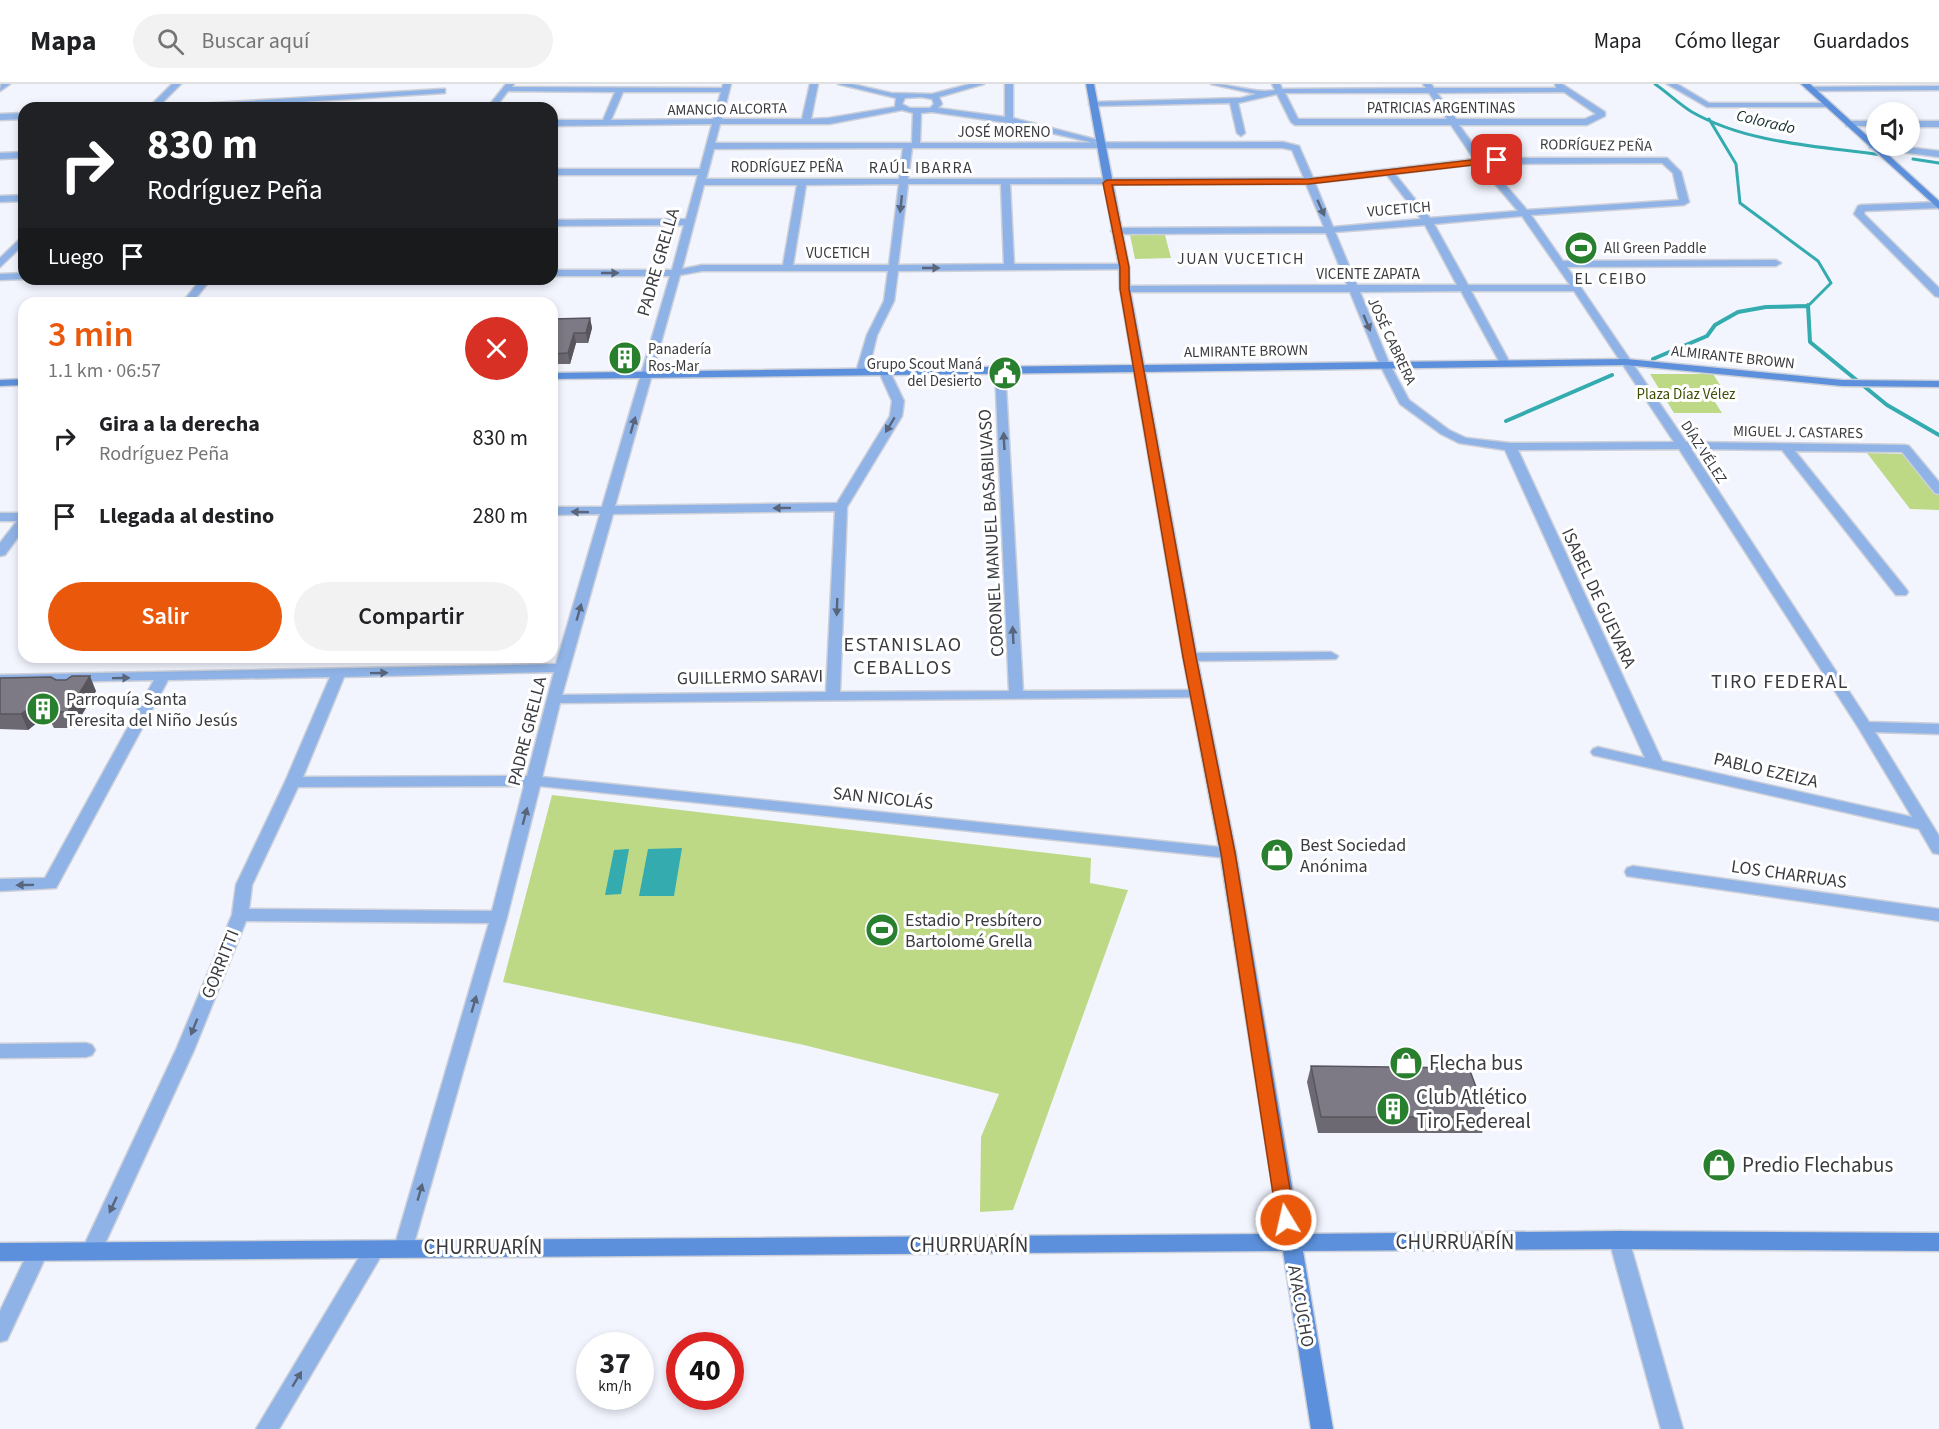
<!DOCTYPE html>
<html lang="es">
<meta charset="utf-8">
<style>
:root{--surface:#fff;--page:#f2f2f2;--text:#202124;--muted:#757577;--line:#e0e0e0;--accent:#ea580c}
body{margin:0;font-family:"Source Sans 3",sans-serif;background:var(--page);color:var(--text);height:100vh;display:flex;flex-direction:column;font-size:22px;white-space:nowrap}
*{box-sizing:border-box;margin:0}
p{font-size:20px;color:var(--muted)}
.icon{flex:none;width:33px;height:33px;fill:none;stroke:currentColor;stroke-width:2;stroke-linecap:round;stroke-linejoin:round}
.map{position:relative;flex:1;overflow:hidden}
.panel{position:absolute;left:18px;top:213px;width:540px;height:366px;display:flex;flex-direction:column;background:var(--surface);border-radius:18px;box-shadow:0 3px 9px #0003}
.panel>*{flex:none}
.top-card{position:absolute;left:18px;top:18px;width:540px;height:183px;border-radius:18px;box-shadow:0 3px 9px #0003;background:#202124;color:#fff;overflow:hidden}
.tools{position:absolute;left:1866px;top:18px;display:grid;gap:12px}
.tools a{display:grid;place-items:center;width:54px;height:54px;border-radius:50%;background:var(--surface);box-shadow:0 3px 9px #0003;font-size:30px}
.speed{position:absolute;left:576px;top:1248px;display:flex;gap:12px;font-size:30px;font-weight:700;text-align:center}
.speed>*{display:grid;place-content:center;width:78px;height:78px;border-radius:50%;background:var(--surface);box-shadow:0 3px 9px #0003;line-height:1}
.speed small{font-size:15px;font-weight:400}
.speed .limit{border:9px solid #d22;background:#fff;color:#111}
.pin{position:absolute;display:grid;place-items:center;width:51px;height:51px;color:#fff;margin:-26px;border-radius:12px;box-shadow:0 3px 9px #0006}
.me{position:absolute;width:66px;margin:-33px;rotate:351deg;stroke-linejoin:round;filter:drop-shadow(0 0 4px #0008)}
.turn{display:flex;align-items:center;gap:21px;height:126px;padding:0 30px;font-size:27px}
.turn .icon{width:78px;height:78px;stroke-width:2.5}
.turn b{display:block;font-size:42px;line-height:51px}
.then{display:flex;align-items:center;height:57px;padding:0 30px;background:#0003;gap:12px;font-size:22px}
.round{display:grid;place-items:center;flex:none;width:63px;height:63px;border-radius:32px;background:var(--page)}
.headline{display:flex;align-items:center;justify-content:space-between;height:102px;padding:0 30px}
h1{font-size:36px;font-weight:600;line-height:45px;color:var(--accent)}
.action{display:flex;gap:12px;margin-top:auto;padding:12px 30px}
.action a{flex:1;height:69px;border-radius:36px;background:var(--accent);color:#fff;font-size:24px;font-weight:600;line-height:69px;text-align:center}
.action a+a{background:var(--page);color:var(--text)}
ul{padding:0;list-style:none}
li{display:flex;align-items:center;gap:18px;height:78px;padding:0 30px}
li div{flex:1}
li b{display:block;font-size:22px}
li em{font-style:normal}
header{display:flex;align-items:center;gap:36px;box-sizing:border-box;height:84px;padding:0 30px;background:var(--surface);border-bottom:2px solid var(--line)}
header strong{font-size:28px}
nav{display:flex;gap:33px;margin-inline-start:auto;font-size:21px}
.search{width:420px;height:54px;background:var(--page);display:flex;align-items:center;gap:15px;box-sizing:border-box;padding:0 21px;border-radius:33px;color:var(--muted);font-size:22px}
.map>svg:first-child{display:block}
.green{fill:#bdd986}
.water{fill:#33abaf}
.lines{fill:none;stroke-linecap:round;stroke-linejoin:round}
.stream-far1{stroke:#33abaf;stroke-width:3}
.stream{stroke:#33abaf;stroke-width:4}
.street-casing{stroke:#cdd0d8;stroke-width:3}
.secondary-casing{stroke:#cdd0d8;stroke-width:3}
.street{fill:#8fb3e7;fill-rule:evenodd}
.secondary{fill:#5c90dc;fill-rule:evenodd}
.wall{fill:#6c6972}
.shaded-wall{fill:#58555d}
.building{fill:#7e7a85;stroke:#58555d;stroke-width:1.5}
.oneway{fill:#58657a}
.route{fill:#ea580c;stroke:#983908;stroke-width:1.5}
.labels{text-anchor:middle;stroke-width:6;stroke-linejoin:round;paint-order:stroke}
.far-street-label{font-size:15px;fill:#3a3b40;stroke:#fff}
.far-poi-label{font-size:15px;fill:#3a3b40;stroke:#fff;text-anchor:start}
.far-park-label{font-size:15px;fill:#3b4e04;stroke:#fff}
.far-water-label{font-size:16px;font-style:italic;fill:#173031;stroke:#fff}
.far-neighbourhood-label{font-size:16px;letter-spacing:1.5px;fill:#3a3b40;stroke:#fff}
.street-label{font-size:18px;fill:#3a3b40;stroke:#fff}
.poi-label{font-size:18px;fill:#3a3b40;stroke:#fff;text-anchor:start}
.neighbourhood-label{font-size:20px;letter-spacing:1.5px;fill:#3a3b40;stroke:#fff}
.near-poi-label{font-size:21px;fill:#3a3b40;stroke:#fff;text-anchor:start}
.near-street-label{font-size:21px;fill:#3a3b40;stroke:#fff}
</style>
<header>
<strong>Mapa</strong>
<div class="search"><svg class="icon" aria-label="search" viewBox="0 0 24 24"><circle cx="10" cy="10" r="6"/><path d="M15 15l6 6"/></svg>Buscar aquí</div>
<nav><a>Mapa</a><a>Cómo llegar</a><a>Guardados</a></nav>
</header>
<div class="map">
<svg width="1939" height="1345" viewBox="0 0 1939 1345">
<rect width="100%" height="100%" fill="#f2f5fe"/>
<path class="green" d="M1130,151h35l6,23 -36,1z
M1650,290h63l9,14h-16l16,25h-48z
M1867,369l39,1 33,41v15l-29,-1z
M552,711l539,63 -1,25 38,7 -115,320 -33,2 1,-75 18,-43 -195,-49 -301,-63z"/>
<path class="water" d="M682,764l-8,48h-35l9,-47z
M629,765l-8,45 -16,1 9,-45z"/>
<g class="lines">
<path class="stream-far1" d="M1655,0c13,9 24,20 37,28 56,32 128,34 190,43
M1709,35l27,45 4,39 78,58 13,22 -24,24
M1913,75l26,4
M1780,223l27,-1"/>
<path class="stream" d="M1808,221l2,37 77,63 52,30
M1653,275l54,-23 8,-11 23,-13 28,-5 41,-1
M1506,337l106,-46"/>
<g class="street-casing">
<path id="street" d="M10,0l-10,7 1,-7z
M172,0h9l-24,24h-9z
M506,0h8l-2,3 210,1 1,-4h8l-9,35h80l8,-35h8l-7,35 18,-1 66,-11 1,-9 -58,-14h14l39,9 41,1 38,-10h14l-45,13 3,7 -4,4 67,9v-33h8v34l85,22 -4,3 -85,-20 -77,-11 -11,1 -1,30 363,-1 16,4 14,32 161,-19 -23,-34h-156l-4,-3 -14,-28 -39,9 7,30 -4,3 -4,-3 -7,-30 -137,3 -4,-2 4,-2 148,-4 15,-4 -45,-10c21,0 46,10 64,6l-3,-6h8l2,5 144,-1 -3,-4h8l3,4h122l-1,-4h7l43,28v4l-18,9h-128l24,33h184l14,14 8,30 -5,3 -153,10 32,46 213,-1 5,3 -5,3 -209,1 119,175 219,3 4,1 30,36v12l-4,-1 -33,-41 -107,-1 111,138 2,3 -2,3h-10l-114,-145 -91,-1 178,273 70,2v10l-64,-2 64,104v18l-6,-1 -14,-24 -326,-74 -2,-3 2,-3 5,-2 47,11 -140,-308 -46,-7 -18,-9 -41,-30 -21,-41 -29,-71h-225l-5,-3 5,-3 222,-1 -21,-52 -210,1 -5,-3 5,-3 208,-1 -18,-43h-296l4,80h110l5,3 -1,2 -230,2 -4,30 -17,34 -9,37 -6,3 -6,-3 11,-37 17,-34 4,-30h-186l-22,4 -65,231 222,-3 53,-87 2,-15 -13,-29 6,-3 4,1 15,31 -2,15 -55,91 -7,185 169,-1 -14,-321 6,-3 4,1 18,323 174,-1 5,1 2,3 -2,3 -642,6 -18,74 686,71 6,1 2,4 -2,4 -6,1 -688,-72 -33,131 -96,337 -7,3 -7,-3 -3,-6 95,-325 -243,-2 -52,129 -92,200 -3,6 -7,3 -7,-3 -3,-6 94,-200 56,-135 4,-30 49,-103 45,-105 -162,3 -112,208 -56,3v-12l45,-1 109,-198 -154,3v-8l556,-11 44,-150 -48,1v-8h50l68,-231h-118v-6h120l12,-45 -132,1v-6l134,-1 12,-44h-146v-6h148l12,-45 -160,2v-6h51l12,-28 -107,-1 -13,17h-8zM623,8h98l-8,27 -102,1zM1564,8l32,22 -11,5h-129l-19,-26zM1285,9h144l18,26h-149zM921,13l11,2 2,5 -4,4h-20l-8,-4 3,-6zM902,26l11,3 -1,30h-197l5,-19h109zM903,64l-4,31h-193l8,-30zM912,64h371l9,2 12,28 -396,1zM1662,79l11,10 6,27 -152,10 -40,-46zM1478,80l40,47 -88,7 -35,-44zM1387,91l34,44 -88,8 -18,-44zM899,100l-10,81h-96l13,-80zM908,100h93l3,80 -106,1zM704,101h93l-14,80h-81l-20,4zM1522,132l48,69h-102l-34,-61zM1425,141l32,60h-100l-22,-53zM1461,207l39,72 5,3 5,-3 -39,-72h103l100,151 -164,1 -44,-5 -17,-8 -40,-30 -20,-37 -29,-71zM1679,365l179,278 54,90 -250,-56 -144,-311zM835,427l-9,181 -264,3 51,-181zM554,588l-27,104 -224,1 41,-100zM524,702l-32,125 -243,-2 3,-24 46,-98z
M1667,0h10l32,19h119l4,2 -4,2h-121z
M1936,2h3v4l-129,1 -4,-2 4,-2z
M442,5h3v4l-238,15h-44l4,-2z
M24,29v6l-24,1v-6z
M1849,37h27v5h-30v-4z
M1910,37h29v6h-29z
M1873,59l66,8v6l-69,-9 -1,-2z
M24,68v6l-24,1v-6z
M24,111v6l-24,1v-6z
M1939,118v6l-74,3 -1,3 75,74v9l-4,-1 -81,-82 4,-8 3,-1z
M24,151v9l-24,23v-9z
M24,189v6l-24,1v-6z
M201,195h10l-19,24h-10z
M0,429h24v16l-19,26 -5,1v-13l17,-22h-17z
M1331,568l7,4 -2,3 -146,2 -7,-4 7,-4z
M1633,782l306,43v12l-312,-45 -2,-4 2,-4z
M86,959l6,2 3,5 -3,5 -6,2 -86,1v-14z
M1619,1147l7,3 3,6 54,189h-22l-52,-189 3,-6z
M374,1157l7,3 3,6 -3,6 -102,173h-23l111,-185z
M38,1159l7,3 3,6 -41,88 -7,2v-31l31,-65z"/>
</g>
<g class="secondary-casing">
<path id="secondary" d="M1086,0h8l35,183 1,22 14,76 482,-6 216,21 97,1v6l-97,-1 -216,-21 -481,7 52,285 39,196 64,381 319,-3 320,2v18l-320,-2 -316,2 30,178h-22l-28,-178 -1283,10v-18l1280,-9 -60,-381 -37,-196 -49,-285 -582,7v-6l581,-8 -13,-76 -1,-22z
M1801,0h9l129,117v8z
M24,295v6l-24,1v-6z"/>
</g>
<use href="#street" class="street"/>
<use href="#secondary" class="secondary"/>
</g>
<path class="wall" d="M590,234l2,10 -4,15h-12l-6,21h-18v-41z
M0,594l56,2 40,11 -22,37h-20l-3,-6h-13l-10,8 -28,-1z
M1311,982l176,51 -5,16h-164l-11,-51z"/>
<path class="shaded-wall" d="M590,234l2,10 -4,15 -2,-10z
M574,249l2,10 -6,21 -2,-11z
M90,592l6,15 -22,37 -6,-16z
M31,623l7,15 -10,8 -7,-16z"/>
<path class="building" d="M590,234l-4,15h-12l-6,20 -16,1v-31l1,-4z
M72,592h18l-22,36h-21l-3,-6 -13,1 -10,7h-21v-36l51,-1 5,3h10z
M1311,982l158,2 18,49h-166z"/>
<defs><path id="oneway-solid" d="M-6-.8H1V-3.2L6.5 0L1 3.2V.8H-6Z" transform="scale(1.5)"/></defs>
<g class="oneway">
<use href="#oneway-solid" transform="translate(901 120) rotate(96)"/>
<use href="#oneway-solid" transform="translate(1321 124) rotate(66)"/>
<use href="#oneway-solid" transform="translate(931 184)"/>
<use href="#oneway-solid" transform="translate(610 189)"/>
<use href="#oneway-solid" transform="translate(1367 239) rotate(67)"/>
<use href="#oneway-solid" transform="translate(633 341) rotate(-74)"/>
<use href="#oneway-solid" transform="translate(890 341) rotate(121)"/>
<use href="#oneway-solid" transform="translate(1004 357) rotate(-93)"/>
<use href="#oneway-solid" transform="translate(782 424) rotate(179)"/>
<use href="#oneway-solid" transform="translate(580 428) rotate(-179)"/>
<use href="#oneway-solid" transform="translate(837 523) rotate(92)"/>
<use href="#oneway-solid" transform="translate(579 528) rotate(-74)"/>
<use href="#oneway-solid" transform="translate(1013 551) rotate(-93)"/>
<use href="#oneway-solid" transform="translate(379 589) rotate(-1)"/>
<use href="#oneway-solid" transform="translate(121 594) rotate(-1)"/>
<use href="#oneway-solid" transform="translate(525 732) rotate(-75)"/>
<use href="#oneway-solid" transform="translate(25 801) rotate(179)"/>
<use href="#oneway-solid" transform="translate(474 920) rotate(-74)"/>
<use href="#oneway-solid" transform="translate(194 943) rotate(112)"/>
<use href="#oneway-solid" transform="translate(420 1108) rotate(-74)"/>
<use href="#oneway-solid" transform="translate(113 1121) rotate(115)"/>
<use href="#oneway-solid" transform="translate(297 1295) rotate(-59)"/>
</g>
<path class="route" d="M1497,73l3,5 -191,22 -197,1 17,82v22l67,368 39,196 60,367 -2,5 -7,3 -6,-3 -3,-5 -56,-367 -38,-196 -63,-368v-22l-17,-84 4,-3 202,-1z"/>
<defs>
<g id="stadium-disc" transform="scale(1.725)"><circle r="9.5" fill="#287f2d" stroke="#fff"/><path d="M0-5a6.5 5 0 1 0 0 10a6.5 5 0 1 0 0-10ZM-3.5-1.8h7v3.6h-7Z" fill="#fff"/></g>
<g id="building-disc" transform="scale(1.725)"><circle r="9.5" fill="#287f2d" stroke="#fff"/><path d="M-4-6H4V6H1V3H-1V6H-4ZM-2.5-4.3h1.7v1.8h-1.7ZM.8-4.3h1.7v1.8H.8ZM-2.5-1h1.7V.8h-1.7ZM.8-1h1.7V.8H.8Z" fill="#fff"/></g>
<g id="civic-disc" transform="scale(1.725)"><circle r="9.5" fill="#287f2d" stroke="#fff"/><path d="M-.6-6.5H3V-4.5H.6V-3L4-1V1h2V6H-6V1h2V-1L-.6-3ZM-1.2 2.5V6h2.4V2.5Z" fill="#fff"/></g>
<g id="shop-disc" transform="scale(1.725)"><circle r="9.5" fill="#287f2d" stroke="#fff"/><path d="M-5-2.5h2.3a2.7 3.5 0 0 1 5.4 0H5L5.5 6h-11ZM-1.5-2.5h3a1.5 2.3 0 0 0-3 0Z" fill="#fff"/></g>
</defs>
<g fill-rule="evenodd">
<use href="#stadium-disc" x="1581" y="164"/>
<use href="#building-disc" x="625" y="274"/>
<use href="#civic-disc" x="1005" y="289"/>
<use href="#building-disc" x="43" y="625"/>
<use href="#shop-disc" x="1277" y="771"/>
<use href="#stadium-disc" x="882" y="846"/>
<use href="#shop-disc" x="1406" y="979"/>
<use href="#building-disc" x="1393" y="1025"/>
<use href="#shop-disc" x="1719" y="1081"/>
</g>
<g class="labels">
<g class="far-street-label">
<text x="1441" y="29">PATRICIAS ARGENTINAS</text>
<text transform="translate(727 25) rotate(-1)" y="5">AMANCIO ALCORTA</text>
<text x="1004" y="53">JOSÉ MORENO</text>
<text transform="translate(1596 61) rotate(1)" y="5">RODRÍGUEZ PEÑA</text>
<text x="787" y="88">RODRÍGUEZ PEÑA</text>
<text transform="translate(1399 125) rotate(-5)" y="5">VUCETICH</text>
<text x="838" y="174">VUCETICH</text>
<text x="1368" y="195">VICENTE ZAPATA</text>
<text transform="translate(1392 257) rotate(65)" y="5">JOSÉ CABRERA</text>
<text transform="translate(1246 267) rotate(-1)" y="5">ALMIRANTE BROWN</text>
<text transform="translate(1733 273) rotate(6)" y="5">ALMIRANTE BROWN</text>
<text transform="translate(1798 348) rotate(1)" y="5">MIGUEL J. CASTARES</text>
<text transform="translate(1704 368) rotate(57)" y="5">DÍAZ VÉLEZ</text>
</g>
<g class="far-poi-label">
<text x="1604" y="169">All Green Paddle</text>
<text x="648" y="270">Panadería<tspan x="648" dy="17">Ros-Mar</tspan></text>
<text x="982" y="285" text-anchor="end">Grupo Scout Maná<tspan x="982" dy="17">del Desierto</tspan></text>
</g>
<g class="far-park-label">
<text x="1686" y="315">Plaza Díaz Vélez</text>
</g>
<g class="far-water-label">
<text transform="translate(1766 37) rotate(13)" y="6">Colorado</text>
</g>
<g class="far-neighbourhood-label">
<text x="921" y="89">RAÚL IBARRA</text>
<text x="1241" y="180">JUAN VUCETICH</text>
<text x="1611" y="200">EL CEIBO</text>
</g>
<g class="street-label">
<text transform="translate(658 178) rotate(-74)" y="6">PADRE GRELLA</text>
<text transform="translate(991 449) rotate(-93)" y="6">CORONEL MANUEL BASABILVASO</text>
<text transform="translate(1599 514) rotate(65)" y="6">ISABEL DE GUEVARA</text>
<text transform="translate(750 593) rotate(-1)" y="6">GUILLERMO SARAVI</text>
<text transform="translate(527 647) rotate(-76)" y="6">PADRE GRELLA</text>
<text transform="translate(1766 686) rotate(13)" y="6">PABLO EZEIZA</text>
<text transform="translate(883 714) rotate(6)" y="6">SAN NICOLÁS</text>
<text transform="translate(1789 790) rotate(8)" y="6">LOS CHARRUAS</text>
<text transform="translate(220 880) rotate(-68)" y="6">GORRITTI</text>
<text transform="translate(1301 1222) rotate(80)" y="6">AYACUCHO</text>
</g>
<g class="poi-label">
<text x="66" y="621">Parroquía Santa<tspan x="66" dy="21">Teresita del Niño Jesús</tspan></text>
<text x="1300" y="767">Best Sociedad<tspan x="1300" dy="21">Anónima</tspan></text>
<text x="905" y="842">Estadio Presbítero<tspan x="905" dy="21">Bartolomé Grella</tspan></text>
</g>
<g class="neighbourhood-label">
<text x="903" y="567">ESTANISLAO<tspan x="903" dy="23">CEBALLOS</tspan></text>
<text x="1780" y="604">TIRO FEDERAL</text>
</g>
<g class="near-poi-label">
<text x="1429" y="986">Flecha bus</text>
<text x="1416" y="1020">Club Atlético<tspan x="1416" dy="24">Tiro Federeal</tspan></text>
<text x="1742" y="1088">Predio Flechabus</text>
</g>
<g class="near-street-label">
<text x="1455" y="1165">CHURRUARÍN</text>
<text x="969" y="1168">CHURRUARÍN</text>
<text x="483" y="1170">CHURRUARÍN</text>
</g>
</g>
</svg>
<div class="tools">
<a><svg class="icon" aria-label="sound" viewBox="0 0 24 24"><path d="M4 9h4l5-4v14l-5-4H4zM17 9q2 3 0 6"/></svg></a>
</div>
<div class="speed"><div>37<small>km/h</small></div><div class="limit">40</div></div>
<div class="pin" style="left:1497px;top:76px;background:#d93025"><svg class="icon" aria-label="arrive" viewBox="0 0 24 24"><path d="M6 21V4h12l-3 4 3 4H6"/></svg></div>
<svg class="me" style="left:1286px;top:1136px" viewBox="-20 -20 40 40"><circle r="17" fill="#ea580c" stroke="#fff" stroke-width="3"/><path d="M0-11L8 9 0 5-8 9z" fill="#fff"/></svg>
<div class="top-card">
<div class="turn"><svg class="icon" aria-label="right" viewBox="0 0 24 24"><path d="M7 20v-9h11M14 6l5 5-5 5"/></svg><div><b>830 m</b>Rodríguez Peña</div></div>
<div class="then">Luego<svg class="icon" aria-label="arrive" viewBox="0 0 24 24"><path d="M6 21V4h12l-3 4 3 4H6"/></svg></div>
</div>
<section class="panel">
<div class="headline"><div><h1>3 min</h1><p>1.1 km · 06:57</p></div><a class="round" style="background:#d93025;color:#fff"><svg class="icon" aria-label="close" viewBox="0 0 24 24"><path d="M6 6l12 12M18 6L6 18"/></svg></a></div>
<ul>
<li><svg class="icon" aria-label="right" viewBox="0 0 24 24"><path d="M7 20v-9h11M14 6l5 5-5 5"/></svg><div><b>Gira a la derecha</b><p>Rodríguez Peña</p></div><em>830 m</em></li>
<li><svg class="icon" aria-label="arrive" viewBox="0 0 24 24"><path d="M6 21V4h12l-3 4 3 4H6"/></svg><div><b>Llegada al destino</b></div><em>280 m</em></li>
</ul>
<div class="action"><a>Salir</a><a>Compartir</a></div>
</section>
</div>
